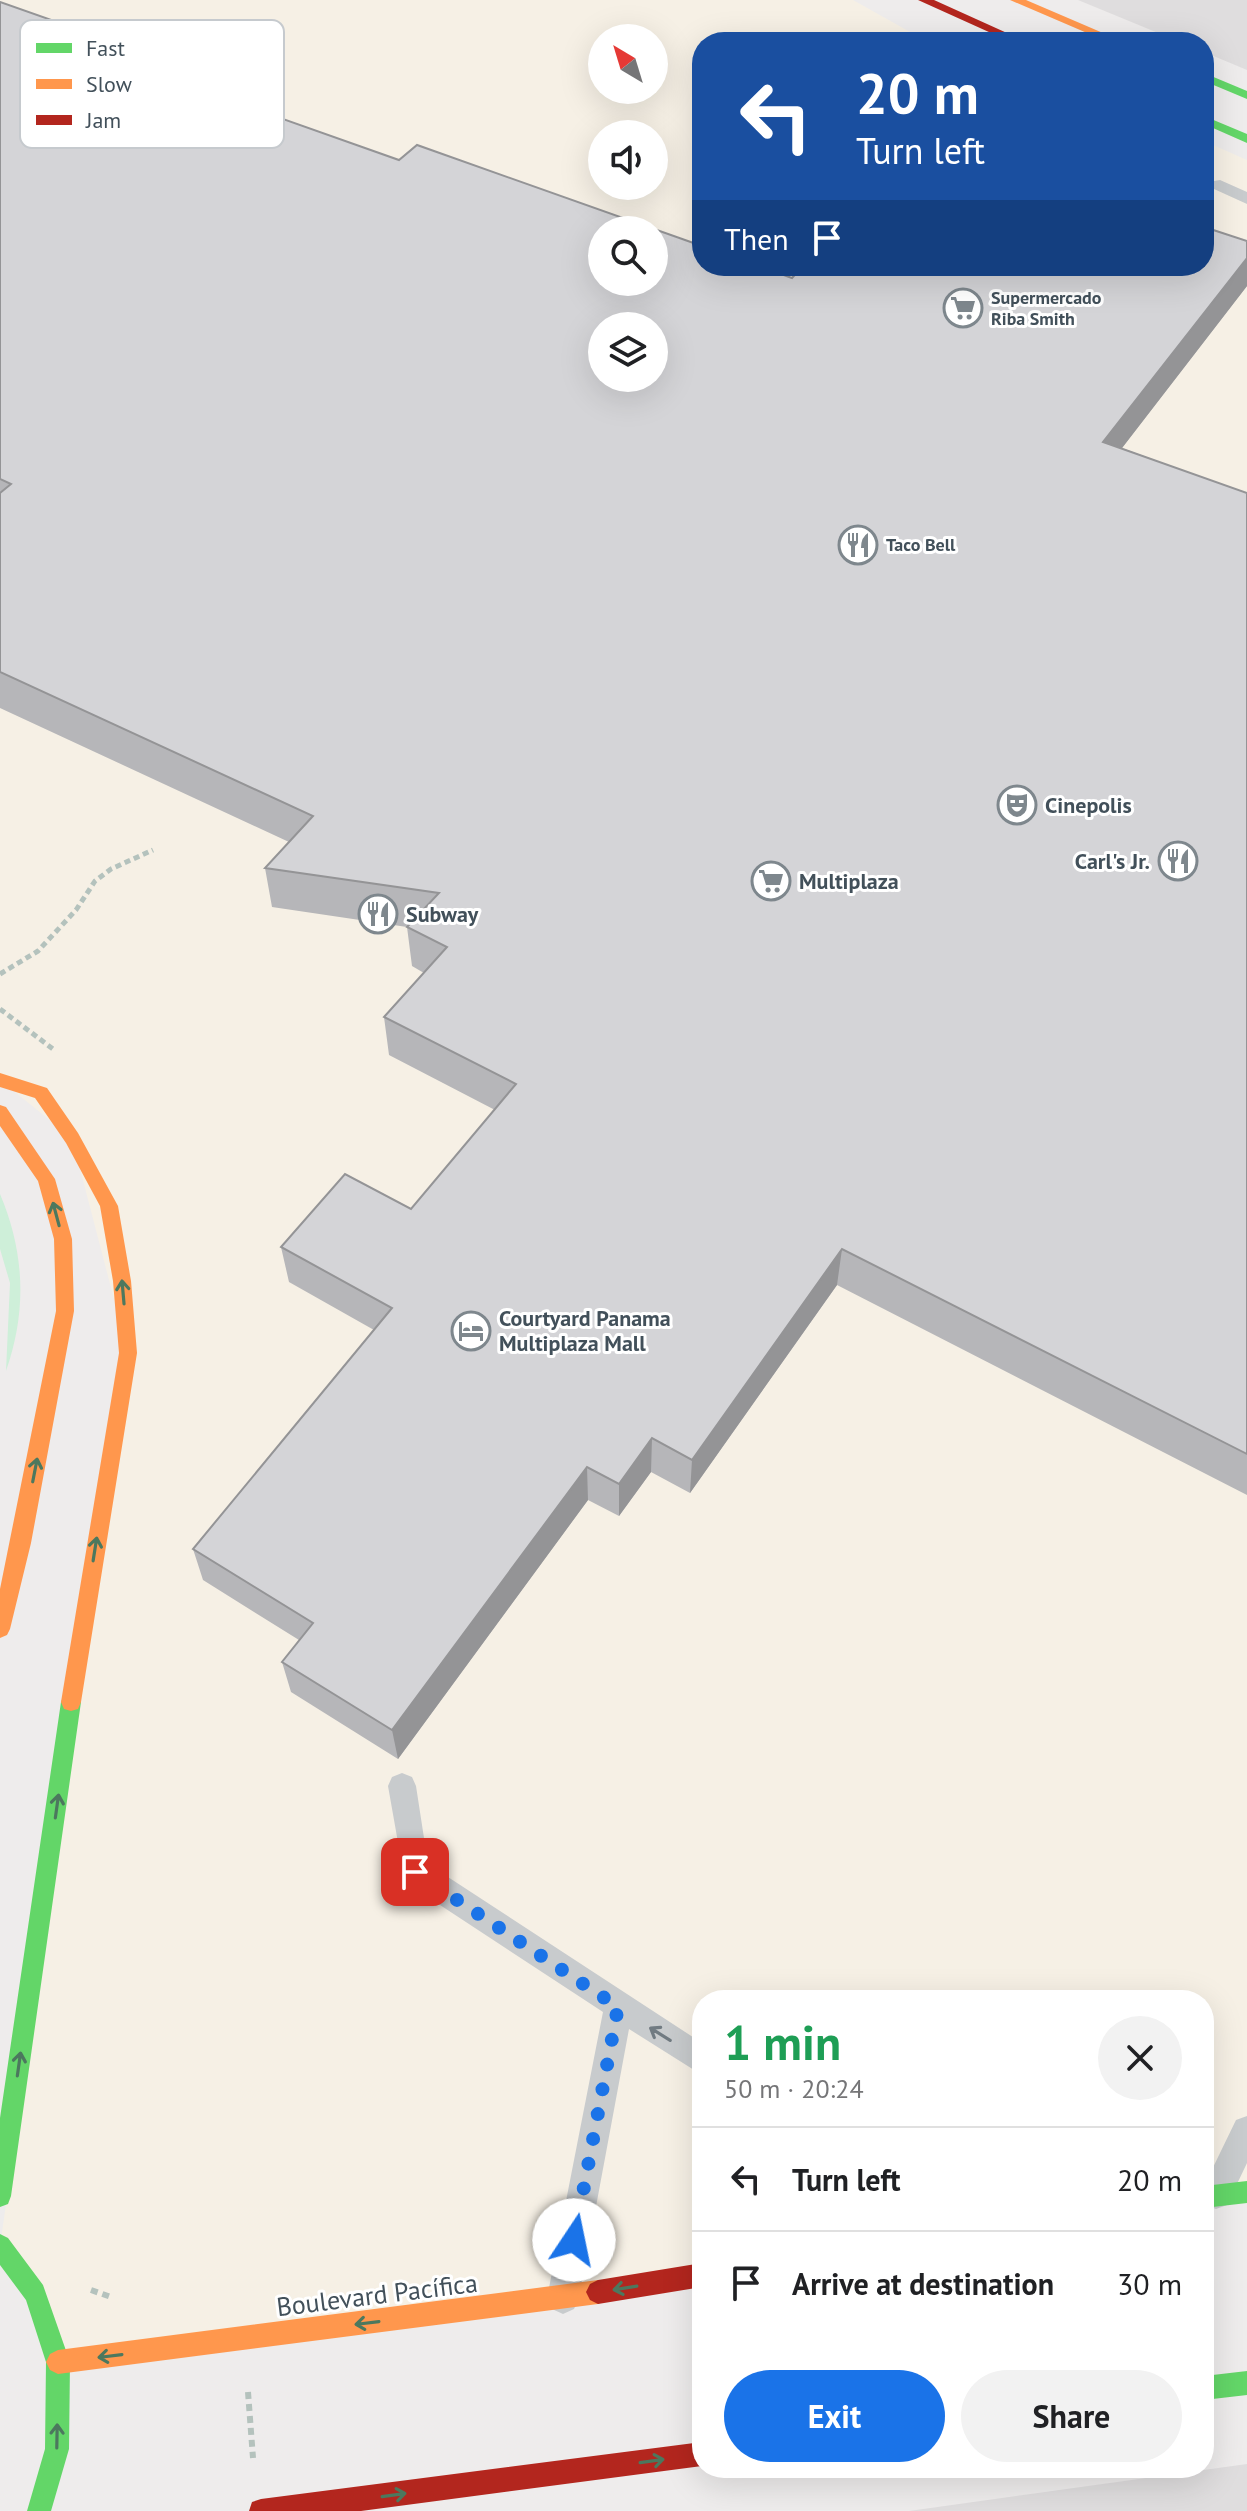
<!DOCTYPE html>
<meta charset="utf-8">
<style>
:root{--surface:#fff;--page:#f2f2f2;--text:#202124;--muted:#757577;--line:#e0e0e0;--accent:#1a73e8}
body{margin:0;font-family:"PT Sans",sans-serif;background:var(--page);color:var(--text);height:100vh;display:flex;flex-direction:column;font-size:30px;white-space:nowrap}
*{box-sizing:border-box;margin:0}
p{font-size:26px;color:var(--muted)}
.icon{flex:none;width:44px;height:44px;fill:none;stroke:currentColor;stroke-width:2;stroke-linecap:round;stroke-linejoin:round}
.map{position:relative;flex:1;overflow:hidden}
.side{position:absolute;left:692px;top:1990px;width:522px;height:488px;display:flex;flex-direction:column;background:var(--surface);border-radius:32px;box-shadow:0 8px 32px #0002}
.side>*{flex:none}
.banner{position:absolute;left:692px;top:32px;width:522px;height:244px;border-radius:32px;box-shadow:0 8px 32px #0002;background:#1a4fa0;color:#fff;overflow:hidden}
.needle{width:52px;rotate:322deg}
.buttons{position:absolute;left:588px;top:24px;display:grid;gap:16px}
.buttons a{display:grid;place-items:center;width:80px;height:80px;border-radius:50%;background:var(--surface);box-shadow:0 8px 32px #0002;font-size:40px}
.pin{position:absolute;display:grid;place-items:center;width:68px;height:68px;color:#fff;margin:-34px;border-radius:16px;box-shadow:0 4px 12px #0006}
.me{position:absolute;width:88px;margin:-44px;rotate:11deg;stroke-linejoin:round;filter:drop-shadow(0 0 6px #0008)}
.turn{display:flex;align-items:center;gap:28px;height:168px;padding:0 32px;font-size:36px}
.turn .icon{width:104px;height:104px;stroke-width:2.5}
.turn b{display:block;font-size:56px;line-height:68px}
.then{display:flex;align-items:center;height:76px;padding:0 32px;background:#0003;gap:16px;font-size:30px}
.round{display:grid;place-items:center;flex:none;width:84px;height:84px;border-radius:42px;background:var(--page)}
.head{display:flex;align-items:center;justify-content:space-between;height:136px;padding:0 32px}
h1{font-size:48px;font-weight:700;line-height:60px;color:#1e9e55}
.primary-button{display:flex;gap:16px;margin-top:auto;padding:16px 32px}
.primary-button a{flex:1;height:92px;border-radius:48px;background:var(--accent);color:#fff;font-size:32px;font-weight:700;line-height:92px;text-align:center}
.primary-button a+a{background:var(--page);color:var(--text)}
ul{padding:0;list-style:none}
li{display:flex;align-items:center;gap:24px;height:104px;padding:0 32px;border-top:2px solid var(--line)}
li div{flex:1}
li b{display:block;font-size:30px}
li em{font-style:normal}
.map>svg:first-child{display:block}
.commercial{fill:#f6f0e5;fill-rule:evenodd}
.education{fill:#dfddde}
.green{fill:#ceefd9}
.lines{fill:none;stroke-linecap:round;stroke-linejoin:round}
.path-far1{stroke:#b4c2bd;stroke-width:5;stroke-dasharray:6 4;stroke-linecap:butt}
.path{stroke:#b4c2bd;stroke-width:6;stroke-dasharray:7 5;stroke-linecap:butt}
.lane{fill:#c8cbcd;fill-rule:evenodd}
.fast{fill:#63d668;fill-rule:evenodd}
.slow{fill:#ff974d;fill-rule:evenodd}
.jam{fill:#b3261e;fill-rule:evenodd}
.wall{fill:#b6b6b9}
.shaded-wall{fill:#949496}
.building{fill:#d4d4d7;stroke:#949496;stroke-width:2;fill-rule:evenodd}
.oneway{stroke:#4c785e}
.oneway2{stroke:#717b82}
.route{stroke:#1a73e8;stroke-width:14;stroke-dasharray:0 25.2}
.labels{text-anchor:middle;stroke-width:6;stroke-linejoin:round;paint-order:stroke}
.far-poi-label{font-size:18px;font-weight:bold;fill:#42505a;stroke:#fff;text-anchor:start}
.poi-label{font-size:22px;font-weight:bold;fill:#42505a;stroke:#fff;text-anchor:start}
.near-street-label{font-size:26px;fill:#42505a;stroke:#fff}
.key{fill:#fff;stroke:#c6cace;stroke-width:2}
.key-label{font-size:22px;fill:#42505a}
</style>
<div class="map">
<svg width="1247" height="2511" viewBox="0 0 1247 2511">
<rect width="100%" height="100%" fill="#eeecec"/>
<path class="commercial" d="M0,0h853l75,42h-226v224h502v-125l43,19v2032l-43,5v-197h-502v275l-644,87 -58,-116 128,-893 -56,-215 -72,-58zM602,38h52v52h-52zM602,134h52v52h-52zM602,230h52v52h-52zM602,326h52v52h-52z"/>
<path class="education" d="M1078,0h169v70l-43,-18v-10h-24z
M1247,2464v47h-338z"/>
<path class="green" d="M0,1194c25,59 27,117 6,177l4,-88 -10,-34z"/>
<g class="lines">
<path class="path-far1" d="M0,974l38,-23 38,-41 19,-29 16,-12 42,-19
M0,1009l53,40"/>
<path class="path" d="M91,2290l20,7
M248,2392l5,66"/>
<path class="lane" d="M1220,180l27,12v12l-33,-15 -2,-4 2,-4z
M402,1773l10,4 4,9 12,78 274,179v32l-73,-46 -50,269 -5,11 -11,5 -11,-5 -5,-11 56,-286 -198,-130 -17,-96 4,-9z
M1247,2116v47l-20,42 -11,4 -11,-4 -1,-19 32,-66z"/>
<path class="fast" d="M1204,73l43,18v8l-43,-18z
M1204,116l43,18v9l-43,-19z
M71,1693l7,2 3,7 -70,494 -3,8 -8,3v-89l61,-416 3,-7z
M1247,2181v22l-43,5v-22z
M0,2234l8,4 35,47 27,77 -1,87 -18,62h-24l18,-62 1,-87 -20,-62 -26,-35z
M1247,2371v24l-43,5v-24z"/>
<path class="slow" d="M1010,0h16l98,42h-16z
M0,1073l47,15 31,45 40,73 13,75 6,72 -56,349 -3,7 -7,2 -7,-2 -3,-7 58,-349 -6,-72 -13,-75 -34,-63 -31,-45 -35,-11z
M0,1105l6,2 49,72 17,60 2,72 -43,232 -21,86 -3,6 -7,3v-49l56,-278 -2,-72 -16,-58 -38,-55z
M598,2280l8,4 4,8 -4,8 -8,4 -540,70 -8,-4 -4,-8 4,-8 8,-4z"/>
<path class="jam" d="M918,0h16l93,42h-16z
M702,2263v24l-104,17 -8,-4 -4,-8 4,-8 8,-4z
M702,2442v24l-341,45h-112l3,-9 9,-3z"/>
</g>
<path class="wall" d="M0,2l114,40 3,18 282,100 393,118 70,-5 385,13 -125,162 125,46v1001l-410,-210 -147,208 -39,-21 -32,44 -31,-16 -190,259 -107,-67 -9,-30 17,-22 -96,-60 -10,-31 181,-219 -85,-48 -8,-35 130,-38 84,-99 -106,-55 -5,-38 40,-44 -12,-7 -5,-39 -135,-20 -7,-39 24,-26 -289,-134z"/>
<path class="shaded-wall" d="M114,42l7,42 -22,-30z
M1247,258v28l-152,197 8,-41z
M842,1249l-5,36 -147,208 2,-33z
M652,1438l-1,34 -32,44v-32z
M587,1467l1,33 -190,259 -6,-29z"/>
<path class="building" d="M0,2l114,40 -15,12 300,106 18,-15 285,101v20h57l33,12 11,-12h39l20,7 7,-7h335v-39l43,14v17l-144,184 144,51v961l-405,-205 -150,211 -40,-22 -33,46 -32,-17 -195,263 -110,-68 31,-39 -120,-74 199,-241 -111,-61 64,-73 66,35 105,-125 -132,-67 63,-70 -40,-20 32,-34 -174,-25 48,-52 -313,-144v-179l11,-9 -11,-5zM602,230h52v52h-52zM602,326h52v52h-52z"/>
<defs><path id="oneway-shaft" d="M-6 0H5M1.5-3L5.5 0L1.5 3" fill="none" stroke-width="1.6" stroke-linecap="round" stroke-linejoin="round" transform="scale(2)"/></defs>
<g class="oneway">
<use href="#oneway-shaft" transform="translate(56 1214) rotate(-105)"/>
<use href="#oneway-shaft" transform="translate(123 1292) rotate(-95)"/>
<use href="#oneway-shaft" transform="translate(35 1470) rotate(-79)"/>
<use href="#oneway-shaft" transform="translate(95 1549) rotate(-81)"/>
<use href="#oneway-shaft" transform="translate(57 1806) rotate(-82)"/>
<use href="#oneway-shaft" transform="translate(19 2064) rotate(-82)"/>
<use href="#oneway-shaft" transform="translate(625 2288) rotate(171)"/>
<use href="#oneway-shaft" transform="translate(367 2323) rotate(173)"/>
<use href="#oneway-shaft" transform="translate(110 2356) rotate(173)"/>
<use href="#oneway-shaft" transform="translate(57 2436) rotate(-89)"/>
<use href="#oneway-shaft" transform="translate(652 2461) rotate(-8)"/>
<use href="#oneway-shaft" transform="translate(394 2495) rotate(-8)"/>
</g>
<use class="oneway2" href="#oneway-shaft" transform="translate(660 2034) rotate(-148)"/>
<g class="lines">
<path class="route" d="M415,1872l203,135 -44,233"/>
</g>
<defs>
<g id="supermarket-ring" transform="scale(2)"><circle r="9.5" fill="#fff" stroke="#7e878d" stroke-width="1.5"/><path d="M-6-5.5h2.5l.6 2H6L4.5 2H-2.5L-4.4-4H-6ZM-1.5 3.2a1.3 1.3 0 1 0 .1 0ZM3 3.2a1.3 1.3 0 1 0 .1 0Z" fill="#7e878d"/></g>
<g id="restaurant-ring" transform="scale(2)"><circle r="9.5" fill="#fff" stroke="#7e878d" stroke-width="1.5"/><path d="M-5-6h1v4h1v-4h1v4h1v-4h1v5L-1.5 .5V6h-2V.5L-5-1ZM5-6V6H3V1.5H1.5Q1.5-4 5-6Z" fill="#7e878d"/></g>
<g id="theatre-ring" transform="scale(2)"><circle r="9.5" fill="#fff" stroke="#7e878d" stroke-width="1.5"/><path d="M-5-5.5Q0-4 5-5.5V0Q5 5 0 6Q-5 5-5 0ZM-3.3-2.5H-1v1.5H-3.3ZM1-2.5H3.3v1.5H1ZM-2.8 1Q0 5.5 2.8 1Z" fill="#7e878d"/></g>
<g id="hotel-ring" transform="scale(2)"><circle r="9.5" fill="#fff" stroke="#7e878d" stroke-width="1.5"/><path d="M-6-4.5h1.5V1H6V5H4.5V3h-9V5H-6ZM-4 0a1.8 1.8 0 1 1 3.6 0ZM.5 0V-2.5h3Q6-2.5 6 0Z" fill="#7e878d"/></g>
</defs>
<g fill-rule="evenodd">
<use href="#supermarket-ring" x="963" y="308"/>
<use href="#restaurant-ring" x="858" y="545"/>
<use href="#theatre-ring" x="1017" y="805"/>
<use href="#restaurant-ring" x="1178" y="861"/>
<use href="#supermarket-ring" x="771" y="881"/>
<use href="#restaurant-ring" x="378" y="914"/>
<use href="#hotel-ring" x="471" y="1331"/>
</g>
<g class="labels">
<g class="far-poi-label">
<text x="991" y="304">Supermercado<tspan x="991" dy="21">Riba Smith</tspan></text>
<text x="886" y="551">Taco Bell</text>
</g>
<g class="poi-label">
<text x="1045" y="813">Cinepolis</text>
<text x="1150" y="869" text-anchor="end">Carl's Jr.</text>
<text x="799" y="889">Multiplaza</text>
<text x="406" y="922">Subway</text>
<text x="499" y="1326">Courtyard Panama<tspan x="499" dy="25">Multiplaza Mall</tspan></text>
</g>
<g class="near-street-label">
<text transform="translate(377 2295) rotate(-7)" y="9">Boulevard Pacífica</text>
</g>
</g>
<rect x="20" y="20" width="264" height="128" rx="12" class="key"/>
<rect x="36" y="43" width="36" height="10" fill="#63d668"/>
<rect x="36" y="79" width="36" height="10" fill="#ff974d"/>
<rect x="36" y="115" width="36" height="10" fill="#b3261e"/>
<g class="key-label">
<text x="86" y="56">Fast</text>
<text x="86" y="92">Slow</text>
<text x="86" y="128">Jam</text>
</g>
</svg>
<div class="buttons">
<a><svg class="needle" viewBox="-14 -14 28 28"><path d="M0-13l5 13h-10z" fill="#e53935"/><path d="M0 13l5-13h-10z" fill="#757577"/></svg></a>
<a><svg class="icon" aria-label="sound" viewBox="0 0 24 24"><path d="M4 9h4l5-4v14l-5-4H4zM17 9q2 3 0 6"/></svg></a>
<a><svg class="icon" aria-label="search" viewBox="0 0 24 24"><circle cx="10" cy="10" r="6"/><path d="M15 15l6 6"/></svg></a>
<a><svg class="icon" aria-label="layers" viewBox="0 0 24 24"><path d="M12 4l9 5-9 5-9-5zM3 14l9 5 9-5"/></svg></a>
</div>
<div class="pin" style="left:415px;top:1872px;background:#d93025"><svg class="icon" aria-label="arrive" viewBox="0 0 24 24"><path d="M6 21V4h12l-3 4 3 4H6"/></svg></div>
<svg class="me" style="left:574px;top:2240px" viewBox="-20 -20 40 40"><circle r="19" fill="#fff"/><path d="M0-13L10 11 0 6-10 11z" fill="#1a73e8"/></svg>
<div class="banner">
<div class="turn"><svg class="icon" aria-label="left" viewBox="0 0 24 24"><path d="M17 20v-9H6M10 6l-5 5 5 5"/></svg><div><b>20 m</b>Turn left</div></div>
<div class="then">Then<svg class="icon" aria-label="arrive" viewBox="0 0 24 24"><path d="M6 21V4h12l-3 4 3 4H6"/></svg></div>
</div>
<section class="side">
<div class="head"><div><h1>1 min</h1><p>50 m · 20:24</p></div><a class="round"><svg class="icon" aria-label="close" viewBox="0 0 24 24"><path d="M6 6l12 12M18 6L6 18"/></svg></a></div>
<ul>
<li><svg class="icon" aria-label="left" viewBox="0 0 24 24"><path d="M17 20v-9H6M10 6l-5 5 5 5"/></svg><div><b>Turn left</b></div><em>20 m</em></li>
<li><svg class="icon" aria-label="arrive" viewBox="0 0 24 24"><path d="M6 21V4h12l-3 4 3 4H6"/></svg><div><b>Arrive at destination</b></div><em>30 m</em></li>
</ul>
<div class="primary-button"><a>Exit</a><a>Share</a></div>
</section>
</div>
